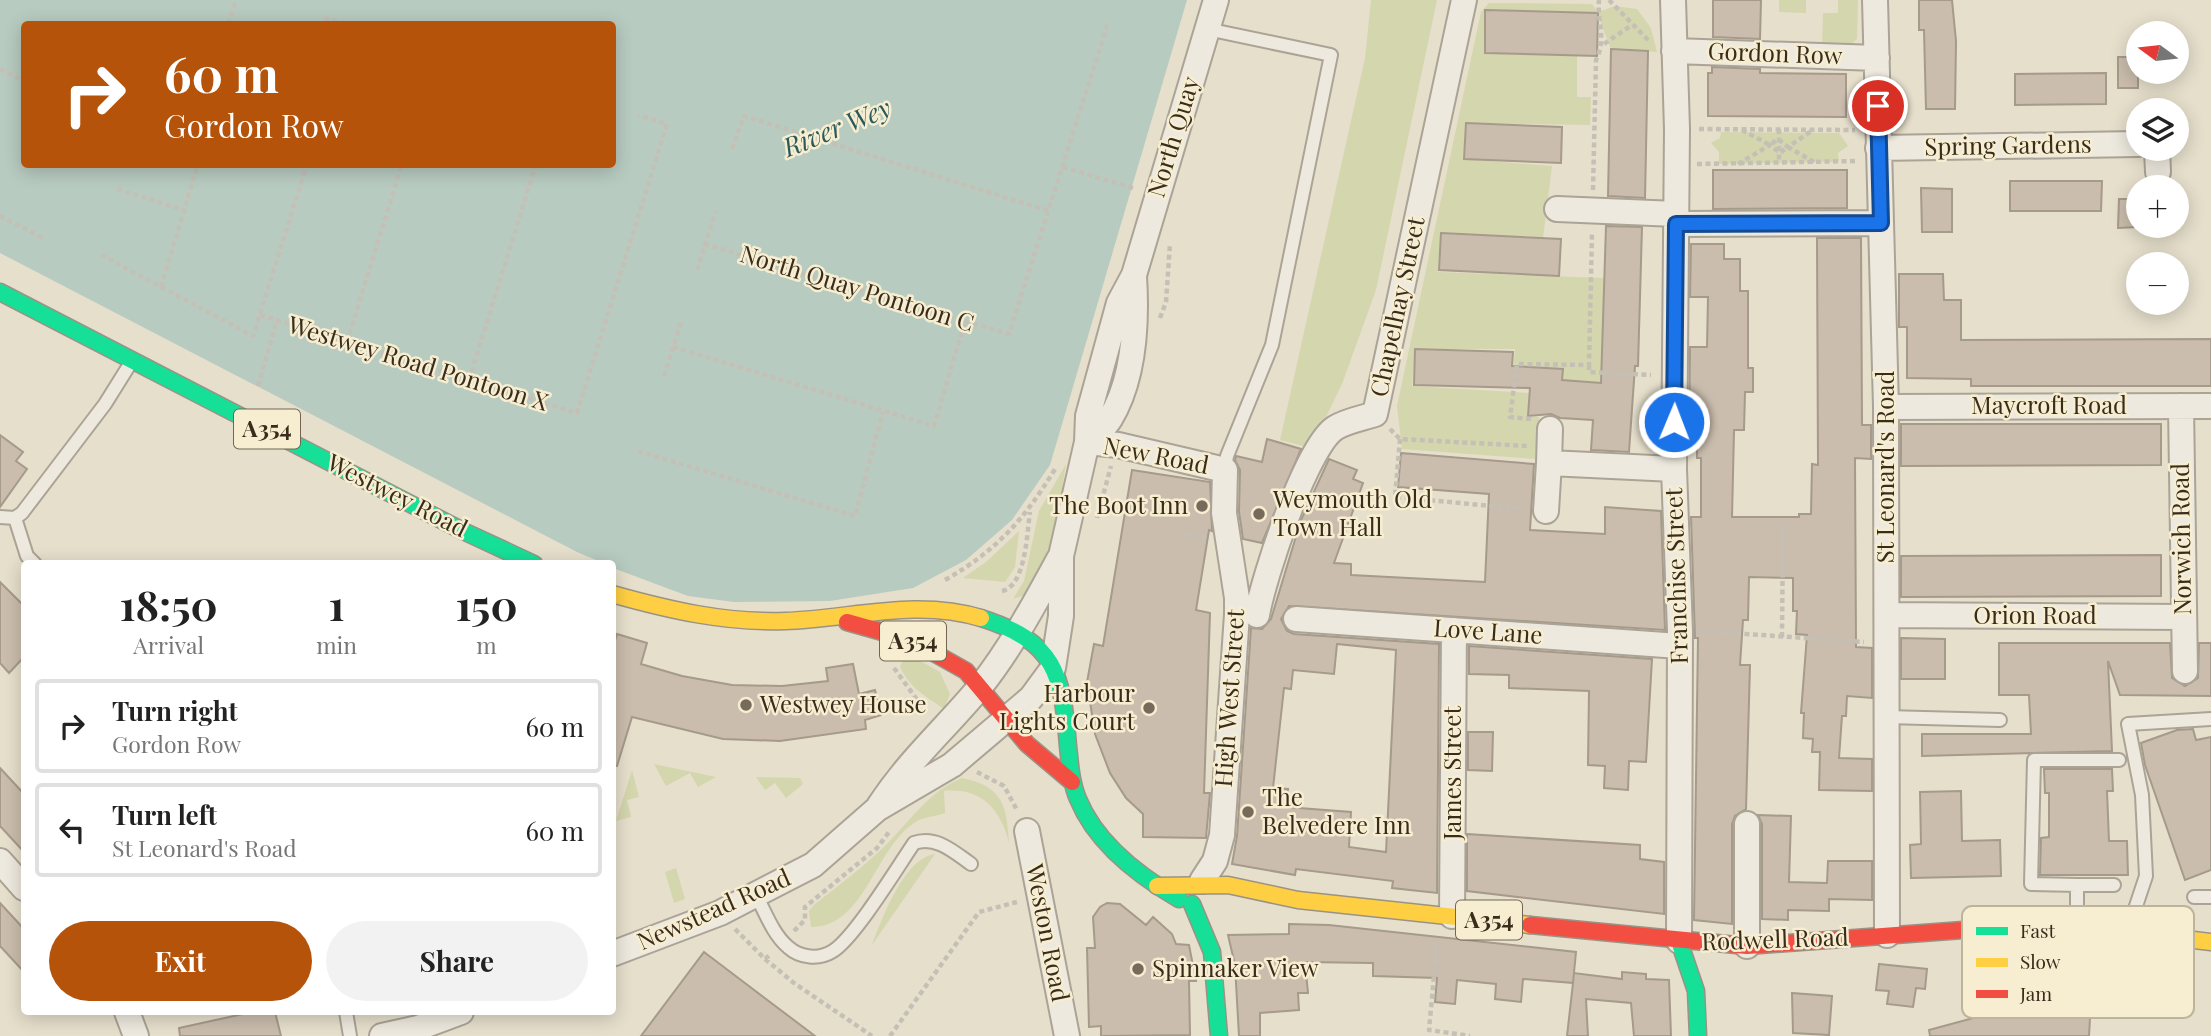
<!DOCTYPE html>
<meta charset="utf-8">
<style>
:root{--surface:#fff;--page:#f2f2f2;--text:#222;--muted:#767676;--line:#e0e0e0;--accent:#b45309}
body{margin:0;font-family:"Playfair Display",serif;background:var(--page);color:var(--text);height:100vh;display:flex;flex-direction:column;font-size:26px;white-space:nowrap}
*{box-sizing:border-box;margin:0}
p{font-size:23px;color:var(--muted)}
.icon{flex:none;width:38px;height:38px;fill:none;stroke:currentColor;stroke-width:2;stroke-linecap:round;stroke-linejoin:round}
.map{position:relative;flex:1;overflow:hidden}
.sheet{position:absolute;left:21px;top:560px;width:595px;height:455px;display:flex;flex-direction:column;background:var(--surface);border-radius:7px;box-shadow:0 4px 18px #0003}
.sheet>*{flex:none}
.hud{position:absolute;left:21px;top:21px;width:595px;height:147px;border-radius:7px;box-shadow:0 4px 18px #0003;background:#b45309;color:#fff;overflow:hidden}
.needle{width:46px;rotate:285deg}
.controls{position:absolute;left:2126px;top:21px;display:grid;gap:14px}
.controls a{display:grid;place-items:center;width:63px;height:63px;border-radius:50%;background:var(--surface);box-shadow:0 4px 18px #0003;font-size:35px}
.pin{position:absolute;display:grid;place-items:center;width:60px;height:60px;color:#fff;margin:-30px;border:4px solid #fff;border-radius:50%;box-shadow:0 2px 7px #0007}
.me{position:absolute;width:77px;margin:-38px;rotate:1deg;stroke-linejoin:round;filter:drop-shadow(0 0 5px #0008)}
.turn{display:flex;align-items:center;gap:24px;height:147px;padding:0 28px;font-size:32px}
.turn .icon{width:91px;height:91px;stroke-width:2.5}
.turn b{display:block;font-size:49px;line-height:60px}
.eta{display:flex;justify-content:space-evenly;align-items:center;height:119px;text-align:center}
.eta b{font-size:42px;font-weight:700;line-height:49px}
.cta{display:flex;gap:14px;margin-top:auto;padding:14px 28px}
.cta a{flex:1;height:80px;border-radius:42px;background:var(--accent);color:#fff;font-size:28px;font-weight:700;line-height:80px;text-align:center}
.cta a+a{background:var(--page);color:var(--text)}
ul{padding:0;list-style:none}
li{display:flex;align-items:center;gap:21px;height:94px;margin:0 14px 10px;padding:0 14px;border:4px solid var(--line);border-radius:7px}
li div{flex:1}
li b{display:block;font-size:26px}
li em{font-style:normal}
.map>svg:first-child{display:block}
.green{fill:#d4d6ae}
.water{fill:#b8cbc0;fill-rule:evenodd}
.building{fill:#cabdad;stroke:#a69a8b;stroke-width:2;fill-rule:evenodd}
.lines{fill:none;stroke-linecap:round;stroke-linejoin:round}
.lane-casing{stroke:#aba395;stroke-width:16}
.street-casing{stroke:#aba395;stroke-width:28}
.fast-casing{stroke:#9a9385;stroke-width:19}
.slow-casing{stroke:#9a9385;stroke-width:19}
.jam-casing{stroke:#9a9385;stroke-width:19}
.path{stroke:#c5c0b5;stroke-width:4.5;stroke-dasharray:5 3.5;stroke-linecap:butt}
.lane{stroke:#ede9de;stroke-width:12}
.street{stroke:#ede9de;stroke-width:24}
.fast{stroke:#16e098;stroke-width:16}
.slow{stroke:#ffcf43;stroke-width:16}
.jam{stroke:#f24e42;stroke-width:16}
.route-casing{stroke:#114b97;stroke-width:18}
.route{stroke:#1a73e8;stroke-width:12}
.poi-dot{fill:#766b5a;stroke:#f7eed1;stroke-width:2.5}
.labels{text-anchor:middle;stroke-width:5;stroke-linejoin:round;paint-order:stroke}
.shield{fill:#f7eed1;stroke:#726653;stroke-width:2}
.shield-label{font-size:23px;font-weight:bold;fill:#392c1d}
.street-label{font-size:24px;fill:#392c1d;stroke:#f7eed1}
.poi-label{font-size:24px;fill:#392c1d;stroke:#f7eed1;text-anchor:start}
.water-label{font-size:26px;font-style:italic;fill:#2c5a59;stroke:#f7eed1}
.key{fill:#f7eed1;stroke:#beb49b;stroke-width:2}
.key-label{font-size:19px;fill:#392c1d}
</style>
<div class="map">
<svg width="2211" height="1036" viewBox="0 0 2211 1036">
<rect width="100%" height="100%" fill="#e6dfcc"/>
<path class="green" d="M1371,0h66l-61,290 -34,94 -31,64 -31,-8 85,-382z
M1779,0h27v13l-27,-1z
M1838,0h20l-1,39 -8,7 -27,1 1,-34h15z
M1489,3l103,1 6,8 17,-6 22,3 14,19 6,24 -46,-3 -14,-36 -111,-3 -1,43 92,2v42h14l-1,28 -124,-2 -1,36 87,7 -9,72 -102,-5 -3,39 166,6 -3,105 -39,-3 1,-11 -33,21 -18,-3 3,-38h-100l-3,37 118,7 -2,23 11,1 -4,42 -133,-10 -5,-43 84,-394z
M1721,132l118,1 9,13 -10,7 1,9 -120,2v-12l-8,-9 9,-5z
M1066,464c-5,31 -16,107 -38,129 -4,3 -10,4 -15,6l11,-18 15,-70z
M1019,531l-4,36 -10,15 -42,-4 23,-16z
M906,653l34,19 10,22 -6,15c-20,-14 -33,-20 -44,-42z
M654,764l62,13 -18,10 -8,-14 -24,13z
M632,770l7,27 -12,3 4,17 -15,4z
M756,777l44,1 3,6 -17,14 -11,-15 -10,7z
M962,778c40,8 45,27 47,65 -8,-33 -27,-56 -65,-52l1,22c-8,3 -19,4 -26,7 -44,23 -52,107 -108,107l-2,-16 5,-6c24,-19 49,-38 71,-59 25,-25 44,-55 77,-68z
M935,854l-63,91c10,-26 32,-87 63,-91z
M676,868l9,31 -11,4 -9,-31z"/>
<path class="water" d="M0,0h1187l-137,465 -38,55 -46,40 -53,28 -83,13 -96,1 -46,-6 -75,-28 -1,-4 -9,-1 -26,-11 -577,-299zM24,24h588v140h-588z"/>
<path class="building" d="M1713,0h48l-1,39 -47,-2z
M1919,0h33l4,41 -1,68h-29l-2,-79h-5z
M1485,10l113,3 -1,43 -112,-3z
M1611,49l37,2 -3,147 -37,-2z
M2118,57h20v31h-20z
M1712,67l48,2v4l86,1v43l-138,-1v-43h4z
M2106,73v31l-91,1v-31z
M1466,123l96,4 -1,36 -97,-4z
M1713,170h134v38l-134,1z
M2010,181h92l-1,30h-91z
M1921,188l31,1v43h-30z
M2119,199h19v28l-20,1z
M1606,226l36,1 -4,139h-3l-6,86 -38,-2 2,-30 -33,-2 -9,-4 -23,2 2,-28 -116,-3 1,-36 98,3 -1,14 51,3 -1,11 39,3z
M1441,233l120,6 -2,37 -120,-6z
M1817,238h44l1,187h9v34l-16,-1 1,189 16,1v50l-25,-2 -1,20h-4l-3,42 33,1v32l-53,-1 1,-38h-8l1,-13 -10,-1 1,-25h-3l6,-78 -11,-1 1,-23h-4v-33l-44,-1 -1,43h-5l-3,45h10l-4,144 -11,7 -3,8v100l-38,-4 4,-282h-3l-4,-121h10v-59h-4v-14h-8l1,-97h17l1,-50h-18l1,-53h33v15h16v32h8v77h5v24h-8l-1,38h-10l-2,87h67v-3h12l1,-50 6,1z
M1899,274h44l1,26h17v40l250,-1v47h-240v-7l-64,-1v-51h-8z
M1901,424h260v41l-260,1z
M0,435l23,17 -7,9 11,8 -27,38z
M1267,439l34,10 -39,94 -19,-4 -4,-27 1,-42 -5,-10 1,-4 26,6z
M1401,453l133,11 -4,66 75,4v-27l56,4 4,119 -376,-24 -8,13 6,12 7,3 145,10 -2,249 -45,-5 1,-7 -97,-12 -1,6 -63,-11 5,-28 14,-208 11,1 9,-10 30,-99 28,-61 28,11 -4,9 10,4 -29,80 17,1v11l134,7 4,-88 -91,-7zM1337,644l59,6 -10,202 -37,-5 2,-35 -65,-5 2,-18 -15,-1 11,-100 7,1 2,-19 41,4z
M1132,470l78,12 2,49 -3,-1 -13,80 14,3 -6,180h6l-4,45 -63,-1v-23l-17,-16 -16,-25 -15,-39 -8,-52 7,-38 9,2z
M2161,555v41l-260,1v-41z
M0,582l24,24v51l-15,16 -9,-10z
M617,634l30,9 -6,21 41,12 50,9 50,1 46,-5 -2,-13 27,-4 6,30 16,-4 6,25 -16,5 1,9 -86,12 -57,-2 -91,-22 -15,49h-5v-116z
M1901,638l44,1v40h-44z
M1999,643h171l2,35 13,8 13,-8 1,-35h12v53l-91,-1 -12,-34 4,90 -190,5v-22h109l-2,-39h-30z
M1469,646l183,13 -6,103 -17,-1 -1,29 -24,-2 1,-22 -17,-1 1,-74 -80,-3v-13l-40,-1z
M2193,729l3,11 15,-3v133l-26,10 -40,-115 -4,-22 36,-13z
M1468,732h25l-1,39 -24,-1z
M0,768l24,26v58l-24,-26z
M2044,769h68l1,22h-6l2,50h18l1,34h-88l1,-37 8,-1v-44h-4z
M1961,791l1,50 38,-1 1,36 -90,2 -1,-33 11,-1 -1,-52z
M1758,815l33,1 -2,66 38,1 1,-22h44v39l-43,-1v12l-41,-1v10l-26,-1v-95z
M1467,834l173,11v14l24,3v52l-197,-23z
M0,903l24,26v43l-24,-26z
M1107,903l13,1 26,21 7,-8 19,17 4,10 13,1 7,36h-7l1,54 -89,1v-10l-12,1 -2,-79h8l-2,-31 7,-10z
M1289,924l40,1 247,27 -3,31 1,-10 48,6v-7l24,2v5l23,1 2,56h-37l-3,-33 -45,-4 2,37h-21l6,-53 -50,-4 -2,23 -26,-3 1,-15 -39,-4 -2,24 -20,-2 2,-24 -64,-2v-13l-68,-1 3,31h-10l1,17 -39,3v23h-21l-4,-71 -7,-30 61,-1z
M704,952l111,84h-174z
M1879,964l48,5 -2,20 -9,-1 -3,19 -26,-3 2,-13 -13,-1z
M1792,993l40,3 -3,39 -36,-2z
M2014,1003l29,2v8l47,5 -1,18h-159l-1,-6 85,-23z
M252,1012h23l6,24h-101l-1,-8z"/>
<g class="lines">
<g class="lane-casing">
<path id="lane" d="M1207,29l124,26 -59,290 -45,111 -2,14
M0,517l15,1 7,-5 83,-109 25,-40
M15,518l12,38 8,8
M1886,717l114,3
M2077,885h37
M757,897c9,17 16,37 31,50 12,11 31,13 45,4 22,-14 64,-83 81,-108 22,-8 40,9 57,21
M2194,897h17
M2077,922v-37l-46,-1 3,-124h85
M2129,927l17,-51 -4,-81 -14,-71 83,-5
M346,1012l4,24"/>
</g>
<g class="street-casing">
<path id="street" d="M1673,0l4,129 -3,340 6,162 -1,310
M1875,0l11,407 1,528
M1674,51l203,7
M1878,148l260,-4
M2157,149l1,23
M1557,209l119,5
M1676,224l205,-1
M2181,406l4,265
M1886,407l325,-1
M1087,442l31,3 107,25 -1,43 13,85v16l-15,221 -7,26 -13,20
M1087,442c7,-7 18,-14 23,-23 25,-41 27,-96 24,-143
M1549,463l1,-34
M1546,511l3,-48 125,6
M1257,615c6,-36 49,-168 78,-187 11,-7 28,-10 40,-14l89,-414
M1887,615l297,2
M1296,619l383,27
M879,806c31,-47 66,-77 101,-119 31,-39 55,-84 79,-128
M1027,831l40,205
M0,861l24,27
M1452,916l2,-286
M1747,946v-122
M612,954l108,-41 93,-48 64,-56 75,-44 79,-67 22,-30 8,-52v-60l26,-114 1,-26 31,-113 15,-28 82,-275
M127,1012l9,24
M382,1036l36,-8 43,-16"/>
</g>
<g class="fast-casing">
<path id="fast" d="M0,292l463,239 71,33
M981,618c75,24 81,55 87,128 2,18 3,37 10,53 18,44 61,77 101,100
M1192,904l20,48 7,84
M1679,941l17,50 2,45"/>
</g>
<g class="slow-casing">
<path id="slow" d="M612,594c57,16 113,29 173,27 65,-2 131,-23 196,-3
M1157,886l71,-1 70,15 232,25
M1990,928h105l116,14"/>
</g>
<g class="jam-casing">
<path id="jam" d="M847,622l64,18 55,31 61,73 45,38
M1530,925l217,21 243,-18"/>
</g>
<path class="path" d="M1609,0l41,42
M324,18l24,6
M228,24l8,-24
M1604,44l28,-19
M0,69l24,12
M1699,129l156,1
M1779,129v34
M1742,130l28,15 8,-6 10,8 25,-17
M732,149l12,-33 305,95
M1697,164l160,-3
M1738,164l32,-19 10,8 8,-6 26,15
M1063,167l73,22
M117,189l67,21
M1593,190l3,-130c11,-23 1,-36 3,-60
M0,216l43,22
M704,244l305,90 99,-311
M101,255l152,81 54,-172
M697,270l19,-59
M161,287l37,-123
M260,315l317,98 90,-289 -29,-9
M1160,318l6,-16 4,-58
M347,342l55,-178
M673,347l261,79 31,-105
M1589,365v7l62,3
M664,376l17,-54
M469,380l67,-216
M258,386l19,-66
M1531,419l-21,-2 7,-53 72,1 3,-131
M1390,429l10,10 128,7
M1400,439l-5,58 129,12
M638,451l217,65 28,-104
M1097,518l14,-52
M1184,535l22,2
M945,580c51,-29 79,-60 110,-111
M1002,591c24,-5 25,-59 28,-79
M1702,631l162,11
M1782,637l1,-112
M894,668l32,44
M977,772l27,14 13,24
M735,929l30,30 6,-5
M794,931l11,-11v-13l72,-59 12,-16
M1437,943l-8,87 41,6
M765,959l29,24 78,53
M890,1036l89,-124 38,-10"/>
<use href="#lane" class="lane"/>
<use href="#street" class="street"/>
<use href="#fast" class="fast"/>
<use href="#slow" class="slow"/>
<use href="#jam" class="jam"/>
</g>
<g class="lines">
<g class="route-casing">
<path id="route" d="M1674,422l2,-198 205,-1 -3,-117"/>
</g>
<use href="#route" class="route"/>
</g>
<g class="poi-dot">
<circle cx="1202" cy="506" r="7"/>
<circle cx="1259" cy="514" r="7"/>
<circle cx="746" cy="705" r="7"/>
<circle cx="1149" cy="708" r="7"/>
<circle cx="1248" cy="812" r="7"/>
<circle cx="1138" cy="969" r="7"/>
</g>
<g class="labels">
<g class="shield">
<rect x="234" y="409.5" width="66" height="39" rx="5"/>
<rect x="880" y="621.5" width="66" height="39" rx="5"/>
<rect x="1456" y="900.5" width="66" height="39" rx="5"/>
</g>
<g class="shield-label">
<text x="267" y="437">A354</text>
<text x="913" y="649">A354</text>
<text x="1489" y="928">A354</text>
</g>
<g class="street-label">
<text transform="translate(1775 54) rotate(2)" y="8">Gordon Row</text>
<text transform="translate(1174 137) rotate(-73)" y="8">North Quay</text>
<text transform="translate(2008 146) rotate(-1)" y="8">Spring Gardens</text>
<text transform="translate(857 289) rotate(17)" y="8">North Quay Pontoon C</text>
<text transform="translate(1398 307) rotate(-78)" y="8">Chapelhay Street</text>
<text transform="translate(418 364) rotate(17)" y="8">Westwey Road Pontoon X</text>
<text x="2049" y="414">Maycroft Road</text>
<text transform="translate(1156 456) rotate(11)" y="8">New Road</text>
<text transform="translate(1886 467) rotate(-90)" y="8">St Leonard's Road</text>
<text transform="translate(397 496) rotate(27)" y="8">Westwey Road</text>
<text transform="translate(2182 539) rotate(-91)" y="8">Norwich Road</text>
<text transform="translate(1677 576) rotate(-92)" y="8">Franchise Street</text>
<text x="2035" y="624">Orion Road</text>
<text transform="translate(1488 632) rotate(4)" y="8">Love Lane</text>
<text transform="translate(1230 698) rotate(-86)" y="8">High West Street</text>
<text transform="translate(1453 773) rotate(-90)" y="8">James Street</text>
<text transform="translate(714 910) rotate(-24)" y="8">Newstead Road</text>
<text transform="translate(1047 933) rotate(79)" y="8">Weston Road</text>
<text transform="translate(1775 940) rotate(-2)" y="8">Rodwell Road</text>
</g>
<g class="poi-label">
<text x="1273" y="508">Weymouth Old<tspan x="1273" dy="28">Town Hall</tspan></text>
<text x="1188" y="514" text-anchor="end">The Boot Inn</text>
<text x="1135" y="702" text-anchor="end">Harbour<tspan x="1135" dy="28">Lights Court</tspan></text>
<text x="760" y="713">Westwey House</text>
<text x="1262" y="806">The<tspan x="1262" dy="28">Belvedere Inn</tspan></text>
<text x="1152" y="977">Spinnaker View</text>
</g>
<g class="water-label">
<text transform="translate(837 128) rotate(-22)" y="9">River Wey</text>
</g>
</g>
<rect x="1962" y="906" width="232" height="112" rx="10" class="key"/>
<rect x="1976" y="927" width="32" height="8" fill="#16e098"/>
<rect x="1976" y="958" width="32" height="9" fill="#ffcf43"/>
<rect x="1976" y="990" width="32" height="8" fill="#f24e42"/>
<g class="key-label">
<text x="2020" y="938">Fast</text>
<text x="2020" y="969">Slow</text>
<text x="2020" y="1001">Jam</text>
</g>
</svg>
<div class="controls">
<a><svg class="needle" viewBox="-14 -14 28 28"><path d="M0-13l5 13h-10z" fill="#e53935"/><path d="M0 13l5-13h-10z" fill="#767676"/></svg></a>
<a><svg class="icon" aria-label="layers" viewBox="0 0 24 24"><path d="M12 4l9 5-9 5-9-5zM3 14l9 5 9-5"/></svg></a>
<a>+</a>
<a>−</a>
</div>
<div class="pin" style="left:1878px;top:106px;background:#d93025"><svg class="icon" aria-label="arrive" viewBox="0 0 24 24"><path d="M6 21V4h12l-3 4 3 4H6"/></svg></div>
<svg class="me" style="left:1674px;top:422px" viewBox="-20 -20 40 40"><circle r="17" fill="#1a73e8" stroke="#fff" stroke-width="3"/><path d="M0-11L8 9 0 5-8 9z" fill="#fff"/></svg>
<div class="hud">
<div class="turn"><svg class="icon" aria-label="right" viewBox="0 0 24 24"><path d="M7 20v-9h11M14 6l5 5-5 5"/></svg><div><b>60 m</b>Gordon Row</div></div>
</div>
<section class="sheet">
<div class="eta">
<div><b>18:50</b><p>Arrival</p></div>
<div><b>1</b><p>min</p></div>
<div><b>150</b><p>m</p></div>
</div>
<ul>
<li><svg class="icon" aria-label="right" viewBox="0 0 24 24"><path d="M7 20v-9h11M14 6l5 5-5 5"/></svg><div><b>Turn right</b><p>Gordon Row</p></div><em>60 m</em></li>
<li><svg class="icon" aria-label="left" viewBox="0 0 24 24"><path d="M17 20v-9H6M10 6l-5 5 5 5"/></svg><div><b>Turn left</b><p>St Leonard's Road</p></div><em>60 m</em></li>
</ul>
<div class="cta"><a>Exit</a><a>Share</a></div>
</section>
</div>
